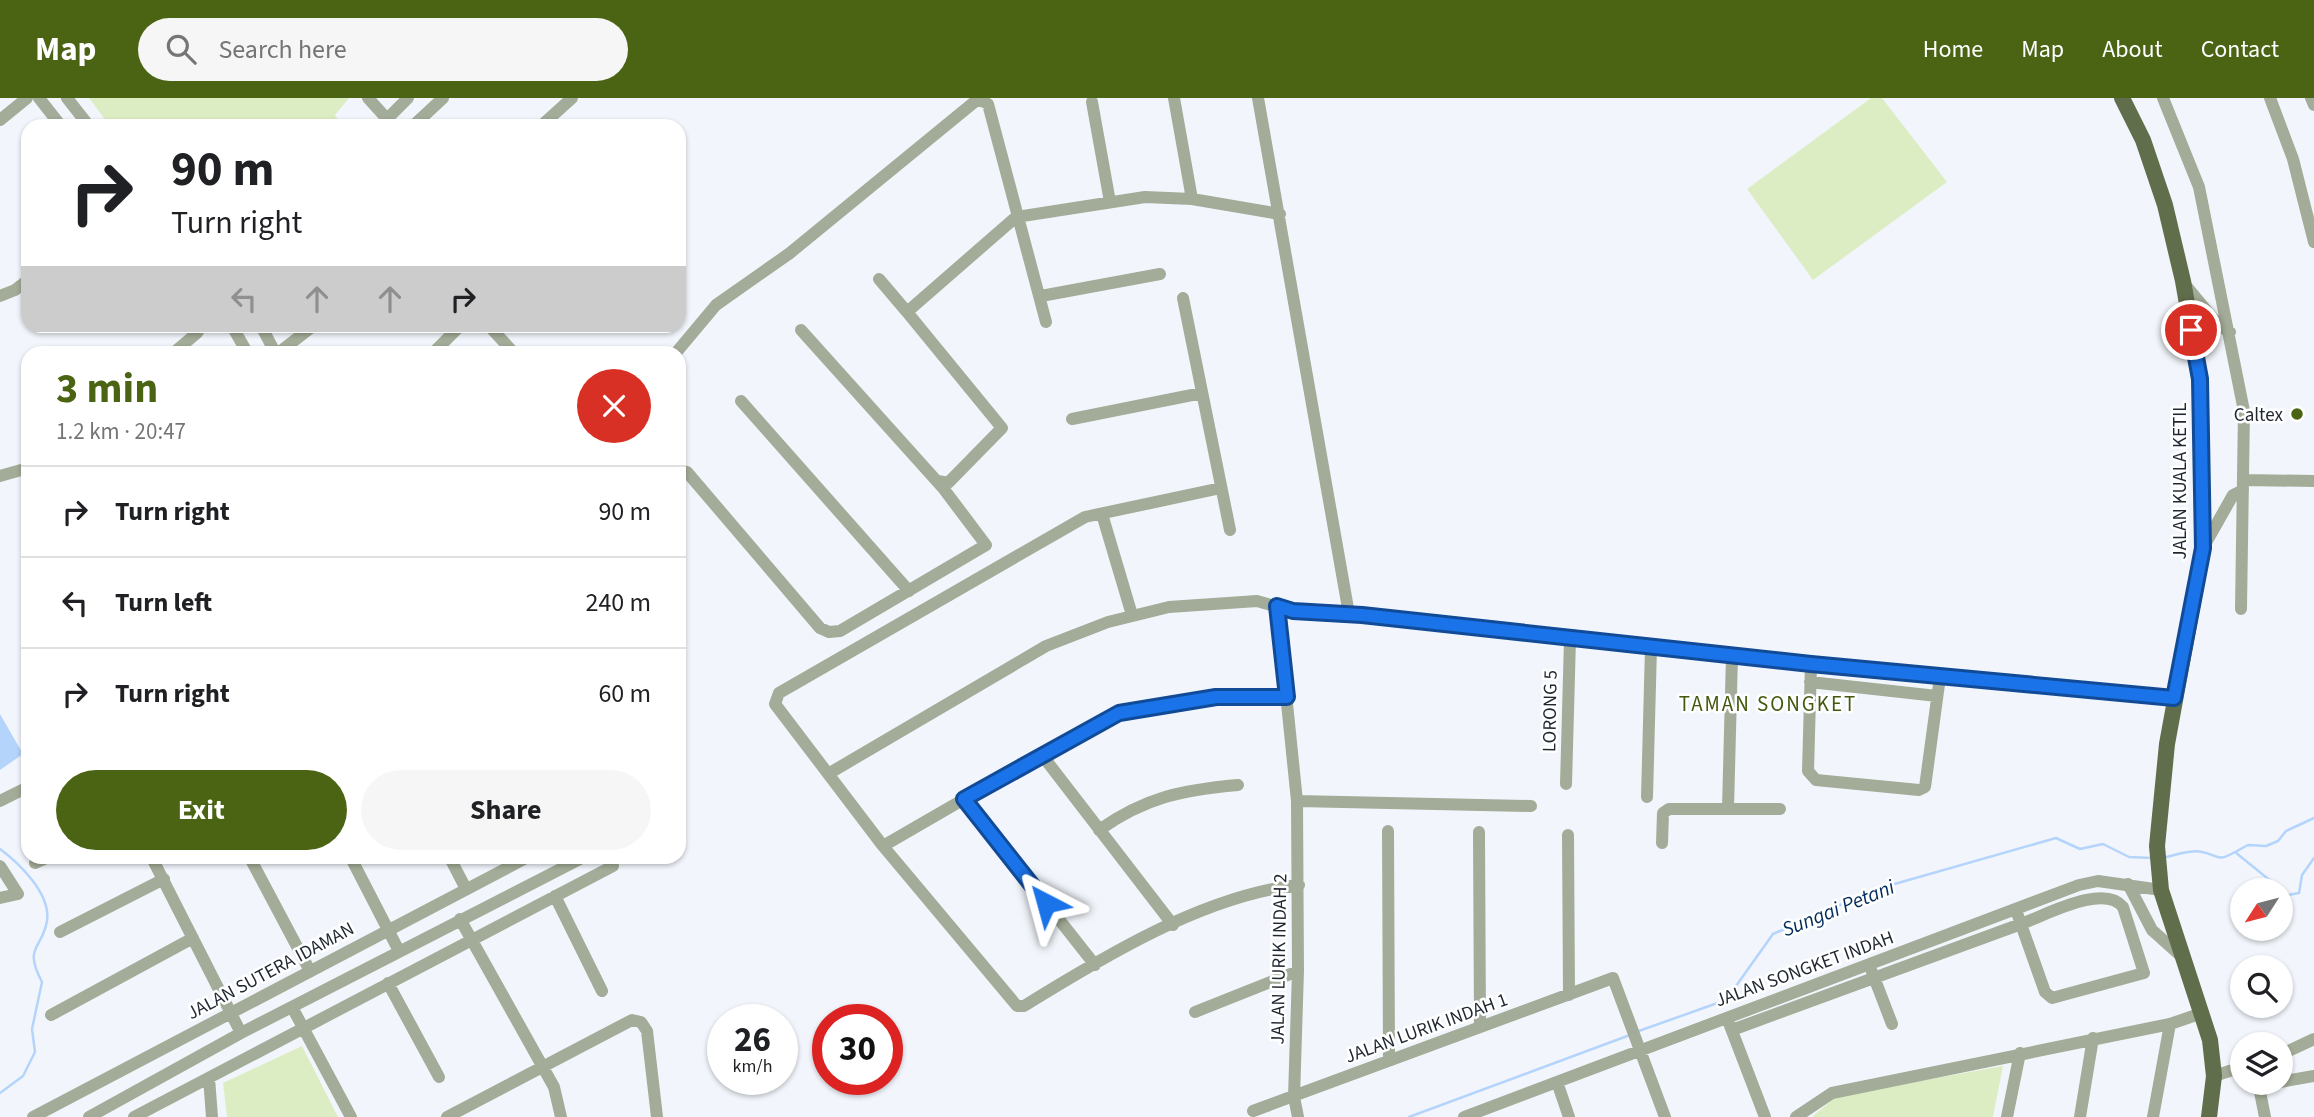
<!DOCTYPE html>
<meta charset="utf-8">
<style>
:root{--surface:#fff;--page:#f6f6f6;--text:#202124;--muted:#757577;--line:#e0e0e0;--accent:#4b6414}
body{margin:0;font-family:"Source Sans 3",sans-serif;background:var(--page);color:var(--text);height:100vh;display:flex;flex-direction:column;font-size:26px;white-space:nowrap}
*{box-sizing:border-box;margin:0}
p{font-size:23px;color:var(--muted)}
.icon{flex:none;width:38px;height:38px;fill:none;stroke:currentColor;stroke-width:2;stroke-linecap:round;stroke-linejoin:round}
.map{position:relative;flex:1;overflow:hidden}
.drawer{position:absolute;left:21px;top:248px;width:665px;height:518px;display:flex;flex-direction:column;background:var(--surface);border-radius:21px;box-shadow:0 2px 5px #0004}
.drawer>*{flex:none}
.guide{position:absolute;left:21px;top:21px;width:665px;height:214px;border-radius:21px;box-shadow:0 2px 5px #0004;background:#fff;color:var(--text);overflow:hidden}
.needle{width:46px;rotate:234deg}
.tools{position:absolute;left:2230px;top:780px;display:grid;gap:14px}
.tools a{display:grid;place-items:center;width:63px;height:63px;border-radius:50%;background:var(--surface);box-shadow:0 2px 5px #0004;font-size:35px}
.speed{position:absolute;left:707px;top:906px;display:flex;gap:14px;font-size:35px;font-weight:700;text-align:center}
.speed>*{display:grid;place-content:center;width:91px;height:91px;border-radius:50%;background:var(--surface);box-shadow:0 2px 5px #0004;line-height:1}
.speed small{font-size:18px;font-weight:400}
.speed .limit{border:10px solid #d22;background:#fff;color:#111}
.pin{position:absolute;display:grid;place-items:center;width:60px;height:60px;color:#fff;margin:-30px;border:4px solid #fff;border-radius:50%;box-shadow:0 2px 7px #0007}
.me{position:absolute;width:77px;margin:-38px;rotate:321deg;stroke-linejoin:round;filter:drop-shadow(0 0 5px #0008)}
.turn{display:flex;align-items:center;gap:24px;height:147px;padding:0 35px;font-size:32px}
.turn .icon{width:91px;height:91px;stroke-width:2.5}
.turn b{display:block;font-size:49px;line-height:60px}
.lanes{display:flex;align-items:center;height:66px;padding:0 35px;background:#0003;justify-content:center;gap:35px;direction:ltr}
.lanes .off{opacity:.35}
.round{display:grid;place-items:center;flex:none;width:74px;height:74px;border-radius:37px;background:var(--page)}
.summary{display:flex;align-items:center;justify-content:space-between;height:119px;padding:0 35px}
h1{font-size:42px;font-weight:700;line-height:52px;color:var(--accent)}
.primary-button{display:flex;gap:14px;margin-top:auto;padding:14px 35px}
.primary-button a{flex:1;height:80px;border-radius:42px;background:var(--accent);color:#fff;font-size:28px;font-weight:700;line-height:80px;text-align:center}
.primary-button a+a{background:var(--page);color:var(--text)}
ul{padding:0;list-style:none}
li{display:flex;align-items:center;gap:21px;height:91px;padding:0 35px;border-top:2px solid var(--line)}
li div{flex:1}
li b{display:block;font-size:26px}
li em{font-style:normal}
header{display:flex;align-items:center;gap:42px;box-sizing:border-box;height:98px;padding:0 35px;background:var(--accent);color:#fff}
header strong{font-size:33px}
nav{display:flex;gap:38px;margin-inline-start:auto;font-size:24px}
.search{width:490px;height:63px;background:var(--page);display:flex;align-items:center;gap:18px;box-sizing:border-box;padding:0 24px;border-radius:38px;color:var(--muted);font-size:26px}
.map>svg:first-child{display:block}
.green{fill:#dcedc4}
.water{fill:#b4d4fc}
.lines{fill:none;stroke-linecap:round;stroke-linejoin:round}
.stream{stroke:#b4d4fc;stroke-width:2.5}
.minor{stroke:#a3ac98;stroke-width:12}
.major{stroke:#606e4b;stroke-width:16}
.route-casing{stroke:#114b97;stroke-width:18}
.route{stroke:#1a73e8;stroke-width:12}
.poi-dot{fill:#4b6414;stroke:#fff;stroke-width:2.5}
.labels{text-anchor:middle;stroke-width:5;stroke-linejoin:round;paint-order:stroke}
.poi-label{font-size:19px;fill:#1f2731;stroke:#fff;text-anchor:end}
.street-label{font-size:19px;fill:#1f2731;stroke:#fff}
.neighbourhood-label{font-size:21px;letter-spacing:2px;fill:#435910;stroke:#fff}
.water-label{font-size:21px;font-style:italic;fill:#002b5a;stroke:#fff}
</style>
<header>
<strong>Map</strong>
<div class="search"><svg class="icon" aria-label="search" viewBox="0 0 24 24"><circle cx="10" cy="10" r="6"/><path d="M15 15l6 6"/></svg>Search here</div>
<nav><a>Home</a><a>Map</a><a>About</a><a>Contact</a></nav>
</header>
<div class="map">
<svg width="2314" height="1019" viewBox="0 0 2314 1019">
<rect width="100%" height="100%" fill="#f2f6fc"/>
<path class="green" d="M89,0h260l-14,17 7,11h-232z
M1871,0h11l65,84 -134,98 -66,-91z
M302,948l36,71h-111l-4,-34z
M2003,968l-10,51h-181l25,-21z"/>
<path class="water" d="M0,616l23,40 -23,16z"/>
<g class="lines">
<path class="stream" d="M0,751c20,15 51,45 47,72 -5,29 -24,25 -5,61l-10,47 3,23 -12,24 -23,17
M2237,753l11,-6 18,1 12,-5 8,-10 28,-13
M2166,759c10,-2 26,-8 36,-5 17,3 14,11 33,0l53,43 11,-2 3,-18 12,-17
M1636,934l90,-32 47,-66 104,-45 179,-51 24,11 23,-5 26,13 23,1
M1409,1019l221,-82"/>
<path class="minor" d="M39,0l22,28
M67,0l22,28
M368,0l19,21
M1174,0l18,101
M1258,0l91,516 462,50 363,34
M2163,0l36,89 45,224 -3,198
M2270,0l23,61 21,83
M2311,0l3,7
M1092,4l18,100
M0,22l27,-22
M380,28l28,-28
M413,28l30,-28
M541,28l31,-28
M879,181l28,33
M2183,184l37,45 10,5
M0,198l15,-6 13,-10
M1041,198l119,-22
M1183,200l47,232
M232,228l16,28
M261,228l15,28
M489,228l26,28
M172,256l25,-21 4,-7
M277,256l36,-28
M432,256l28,-28
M675,256l41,-49 74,-52 188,-154 10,5 58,218
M741,303l168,190
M1072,321l130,-26
M679,373l8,1 133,156 9,4 11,-1 146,-86 -43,-57 -142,-158
M0,378l28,-8
M2244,382l70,1
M938,383l10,2 54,-55 -95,-116 109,-95 129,-20 47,2 88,15
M1221,390l-136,29 -306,176 -4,11 108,142 134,160h7c79,-49 181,-111 275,-121
M1102,416l30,101
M2203,450l30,-53 10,-5
M1277,508l20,195 1,170 -4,126 4,20
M1811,566l-3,107 8,9 103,10 6,-3 15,-110
M1810,584l127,14
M1042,657l131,170
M828,676l218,-128 62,-24 61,-15 88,-6 36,10 56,3
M1566,686l4,-145
M1647,699l4,-150
M964,701l131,166
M0,703l28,-14
M1297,703l234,5
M1728,710l4,-152
M1099,732c47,-33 83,-40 139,-45
M1388,733l1,229
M1479,734l1,195
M1568,737l1,160
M1662,745l1,-30 6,-4h111
M883,748l185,-107 51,-26 97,-16h71
M152,760l89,175
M250,760l60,113
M351,760l48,93
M450,760l16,31
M35,765l11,-5
M0,768l18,28 -18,4
M2128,786l24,46 29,26
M555,798l47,95
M460,821l94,168 7,30
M60,834l104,-53
M1872,874l20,52
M388,885l51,94
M292,909l59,110
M1195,914l103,-41
M51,917l142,-77
M1729,925l36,94
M1732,932l289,-106c25,-9 83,-41 102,-17l21,66 -92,25 -7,-6 -29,-82
M2280,957l34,-16
M2214,978l28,-9
M209,980l3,39
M1557,984l12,35
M2280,984l34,-6
M1253,1013l360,-133 52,139
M33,1019l493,-259
M89,1019l152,-84 341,-175
M134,1019l479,-251
M447,1019l185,-97 9,2 6,9 10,86
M1464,1019l615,-232 19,-4 63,9
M1796,1019l36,-24 338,-69 32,-11
M2007,1019l13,-64
M2080,1019l13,-79
M2153,1019l17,-93
M2265,1019l-5,-25 13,-9"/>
<path class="major" d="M2122,0l21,42 22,65 18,76 17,97 3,170 -36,196 -10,102 4,44 49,150 4,36 -5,41"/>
</g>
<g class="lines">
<g class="route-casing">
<path id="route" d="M1046,805l-82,-104 155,-86 97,-16h71l-10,-91 16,5 69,4 449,49 363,34 29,-150 -3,-169 -9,-49"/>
</g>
<use href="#route" class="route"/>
</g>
<circle class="poi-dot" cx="2297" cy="316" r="7"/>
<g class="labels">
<g class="poi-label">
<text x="2283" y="323">Caltex</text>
</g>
<g class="street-label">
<text transform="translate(2179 383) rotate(-90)" y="7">JALAN KUALA KETIL</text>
<text transform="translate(1549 613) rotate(-89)" y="7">LORONG 5</text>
<text transform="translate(1278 861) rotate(-89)" y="7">JALAN LURIK INDAH 2</text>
<text transform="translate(1804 870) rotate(-20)" y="7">JALAN SONGKET INDAH</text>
<text transform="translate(270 872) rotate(-28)" y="7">JALAN SUTERA IDAMAN</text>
<text transform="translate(1426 929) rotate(-20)" y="7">JALAN LURIK INDAH 1</text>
</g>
<g class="neighbourhood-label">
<text x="1768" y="613">TAMAN SONGKET</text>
</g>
<g class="water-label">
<text transform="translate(1838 810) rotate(-22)" y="7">Sungai Petani</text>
</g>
</g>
</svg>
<div class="tools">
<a><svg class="needle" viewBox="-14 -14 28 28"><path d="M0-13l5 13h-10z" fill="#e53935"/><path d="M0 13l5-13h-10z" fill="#757577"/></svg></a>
<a><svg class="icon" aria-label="search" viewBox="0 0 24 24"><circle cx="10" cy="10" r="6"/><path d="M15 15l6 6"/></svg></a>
<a><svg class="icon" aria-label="layers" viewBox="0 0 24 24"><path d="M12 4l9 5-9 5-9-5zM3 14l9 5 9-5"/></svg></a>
</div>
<div class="speed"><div>26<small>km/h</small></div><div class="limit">30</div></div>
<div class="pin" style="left:2191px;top:232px;background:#d93025"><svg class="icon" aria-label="arrive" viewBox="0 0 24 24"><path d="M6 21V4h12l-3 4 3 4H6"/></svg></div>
<svg class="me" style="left:1046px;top:805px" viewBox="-20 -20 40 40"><path d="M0-17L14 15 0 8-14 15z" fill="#1a73e8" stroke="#fff" stroke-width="4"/></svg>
<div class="guide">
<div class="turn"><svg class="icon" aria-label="right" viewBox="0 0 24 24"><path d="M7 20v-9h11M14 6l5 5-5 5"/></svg><div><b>90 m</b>Turn right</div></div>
<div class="lanes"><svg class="icon off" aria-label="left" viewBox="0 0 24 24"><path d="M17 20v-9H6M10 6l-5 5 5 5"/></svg><svg class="icon off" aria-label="ahead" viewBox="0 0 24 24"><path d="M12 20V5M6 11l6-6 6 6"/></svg><svg class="icon off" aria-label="ahead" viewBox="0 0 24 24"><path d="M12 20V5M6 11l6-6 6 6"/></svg><svg class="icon" aria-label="right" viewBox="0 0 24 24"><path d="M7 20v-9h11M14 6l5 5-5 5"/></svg></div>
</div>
<section class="drawer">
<div class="summary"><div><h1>3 min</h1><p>1.2 km · 20:47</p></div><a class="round" style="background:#d93025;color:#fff"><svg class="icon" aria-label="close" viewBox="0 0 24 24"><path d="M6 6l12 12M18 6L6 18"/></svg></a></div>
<ul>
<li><svg class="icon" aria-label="right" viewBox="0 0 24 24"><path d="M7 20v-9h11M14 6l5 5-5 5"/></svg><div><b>Turn right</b></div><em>90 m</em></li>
<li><svg class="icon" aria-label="left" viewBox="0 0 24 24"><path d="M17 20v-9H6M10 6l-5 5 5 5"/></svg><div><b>Turn left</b></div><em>240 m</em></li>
<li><svg class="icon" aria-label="right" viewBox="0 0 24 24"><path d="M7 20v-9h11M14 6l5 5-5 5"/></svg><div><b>Turn right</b></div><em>60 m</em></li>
</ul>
<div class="primary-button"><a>Exit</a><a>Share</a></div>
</section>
</div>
